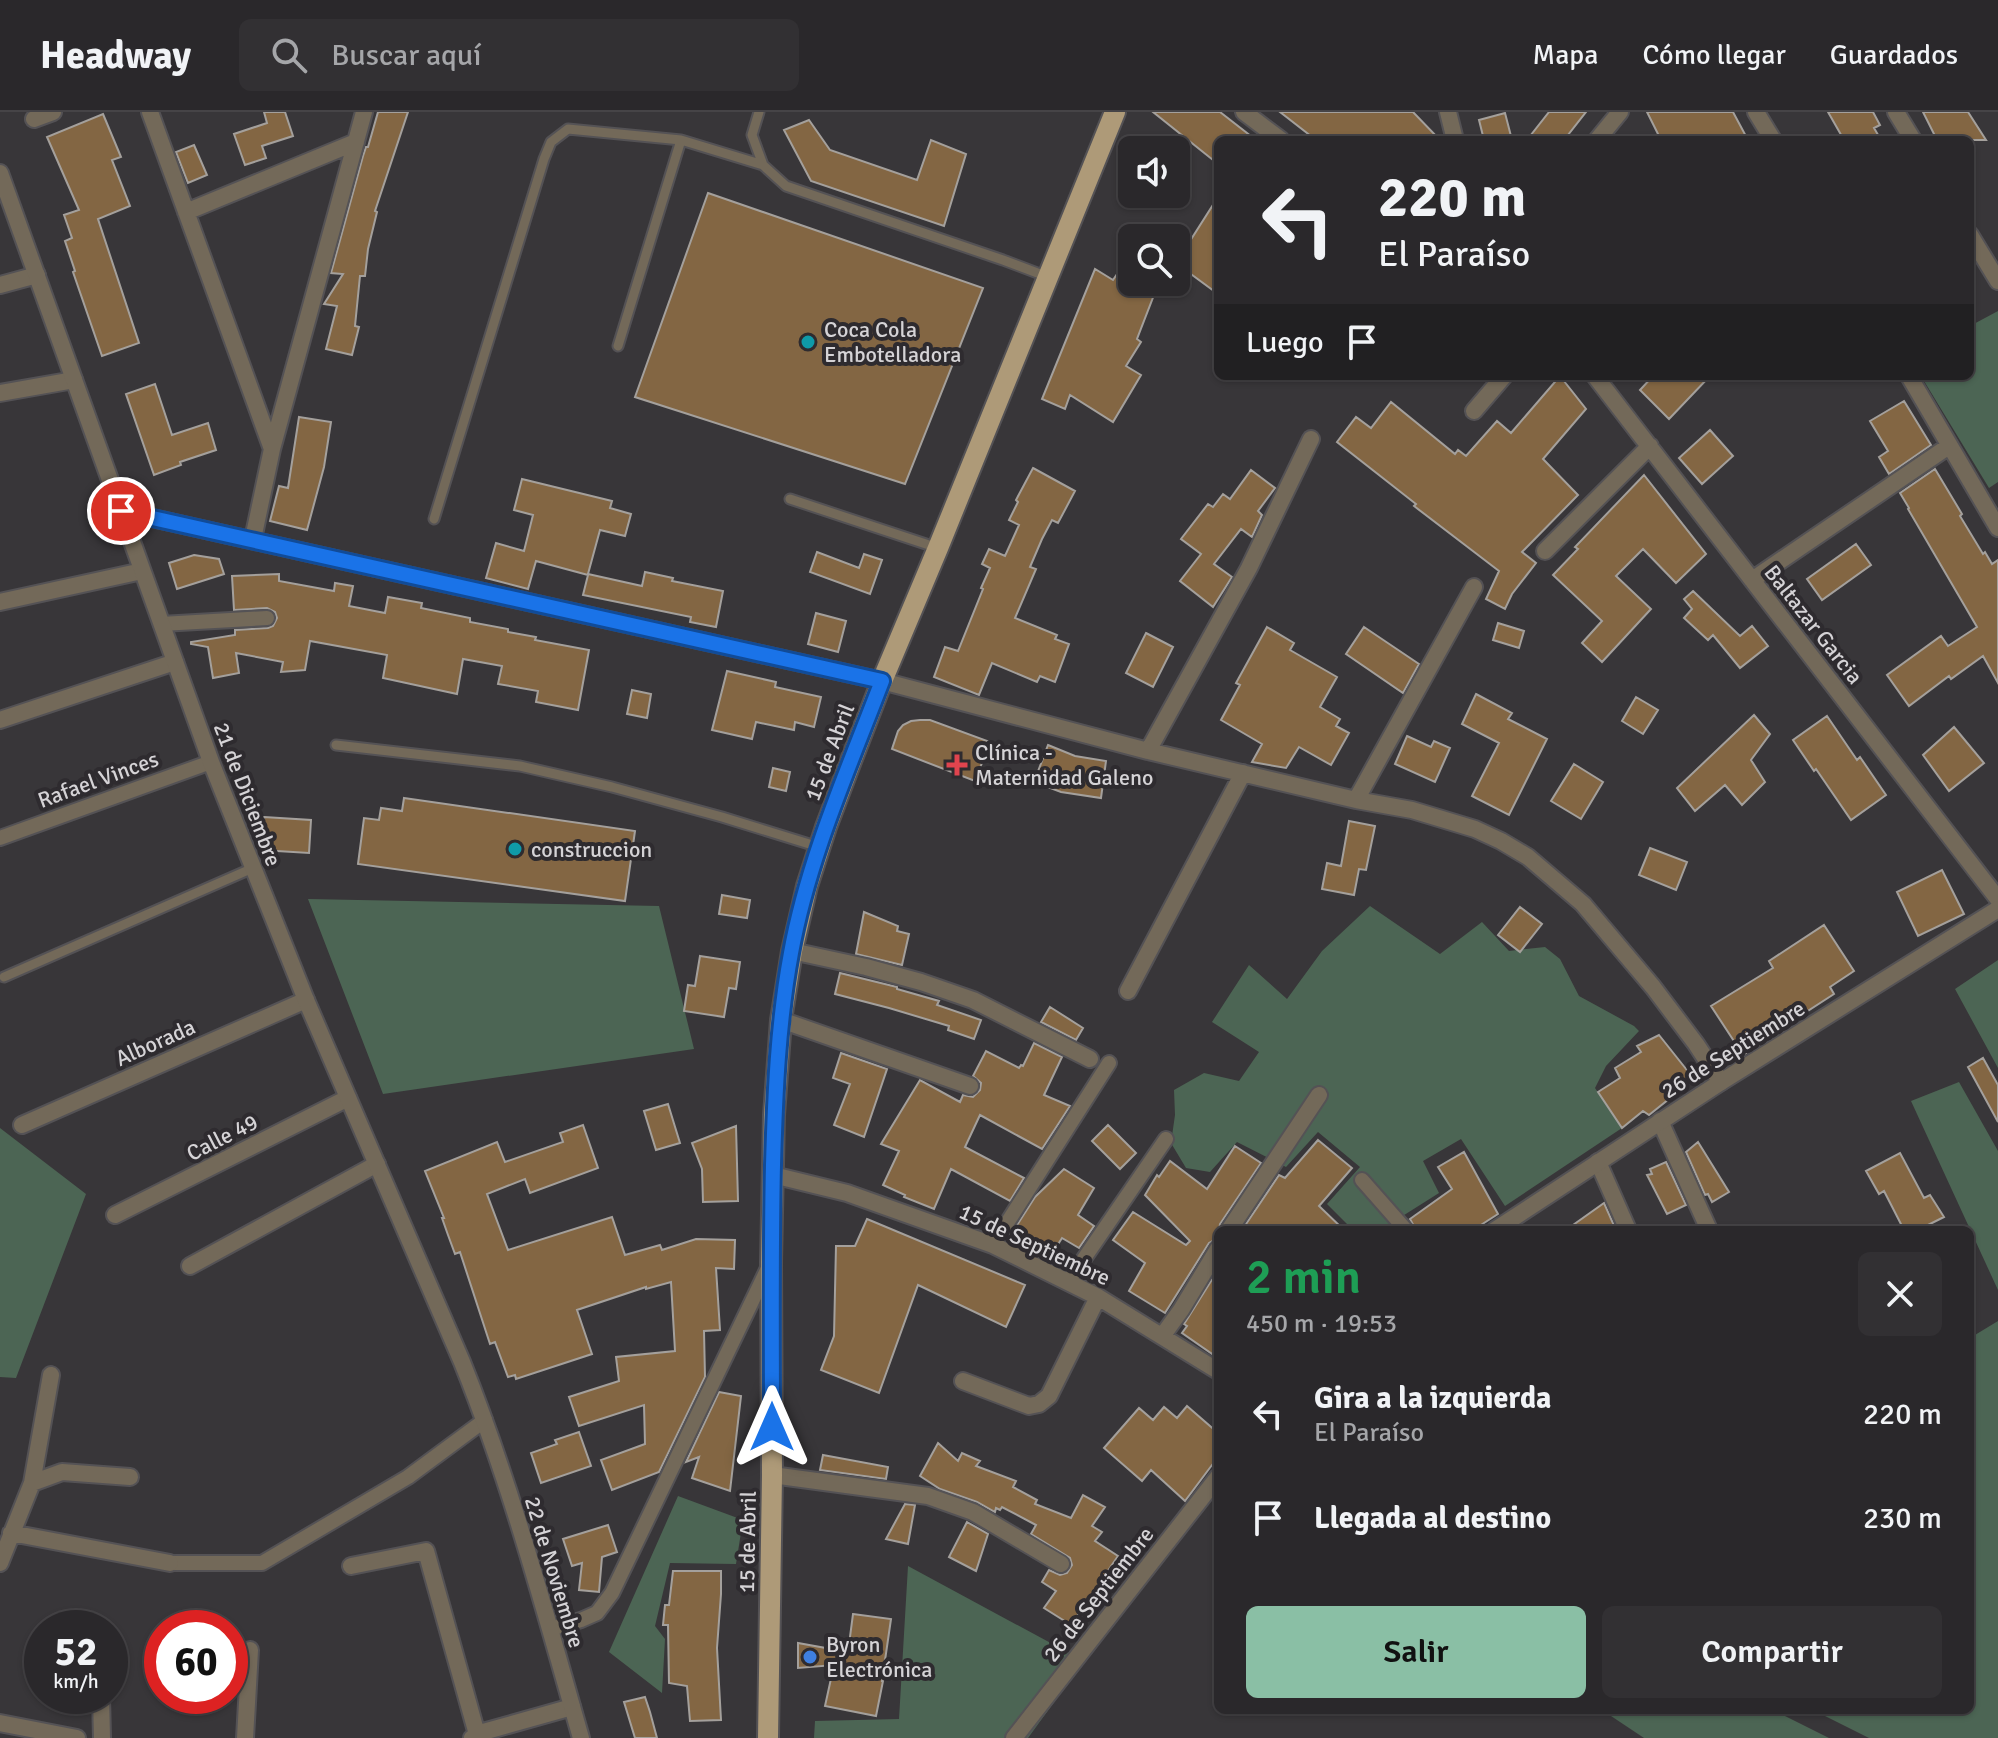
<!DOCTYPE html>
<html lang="es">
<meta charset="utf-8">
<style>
:root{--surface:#2a282b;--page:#323033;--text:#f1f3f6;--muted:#a5a6a9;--line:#464447;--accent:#8abfa5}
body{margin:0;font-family:Signika,sans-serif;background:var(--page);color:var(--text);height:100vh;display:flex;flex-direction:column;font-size:30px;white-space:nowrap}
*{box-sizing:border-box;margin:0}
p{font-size:26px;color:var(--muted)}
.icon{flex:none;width:44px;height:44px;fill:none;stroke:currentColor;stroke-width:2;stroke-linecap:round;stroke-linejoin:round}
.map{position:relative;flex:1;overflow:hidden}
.panel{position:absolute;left:1214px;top:1114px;width:760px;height:488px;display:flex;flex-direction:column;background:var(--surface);border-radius:12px;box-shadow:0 2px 6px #0004,0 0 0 2px var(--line)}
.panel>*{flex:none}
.hud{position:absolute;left:1214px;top:24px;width:760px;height:244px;border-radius:12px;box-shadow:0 2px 6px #0004,0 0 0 2px var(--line);background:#2a282b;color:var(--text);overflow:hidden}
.fabs{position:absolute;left:1118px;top:24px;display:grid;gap:16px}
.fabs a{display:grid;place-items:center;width:72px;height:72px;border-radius:12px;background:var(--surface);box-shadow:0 2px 6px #0004,0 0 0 2px var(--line);font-size:40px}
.speed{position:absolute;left:24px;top:1498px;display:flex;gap:16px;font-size:40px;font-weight:700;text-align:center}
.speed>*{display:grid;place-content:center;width:104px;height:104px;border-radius:50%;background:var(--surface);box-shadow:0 2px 6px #0004,0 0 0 2px var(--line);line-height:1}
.speed small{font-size:20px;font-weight:400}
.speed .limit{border:12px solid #d22;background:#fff;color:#111}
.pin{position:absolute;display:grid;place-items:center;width:68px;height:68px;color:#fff;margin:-34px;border:4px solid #fff;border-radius:50%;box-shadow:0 2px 8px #0007}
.me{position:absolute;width:88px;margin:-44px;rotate:0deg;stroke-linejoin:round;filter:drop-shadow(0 0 6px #0008)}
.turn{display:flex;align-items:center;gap:28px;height:168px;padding:0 32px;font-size:36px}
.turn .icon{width:104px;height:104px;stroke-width:2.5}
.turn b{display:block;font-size:56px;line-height:68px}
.then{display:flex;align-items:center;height:76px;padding:0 32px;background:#0003;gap:16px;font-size:30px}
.round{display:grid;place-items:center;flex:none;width:84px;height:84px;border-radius:12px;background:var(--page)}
.overview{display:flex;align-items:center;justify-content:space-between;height:136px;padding:0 32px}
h1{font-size:48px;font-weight:600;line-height:60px;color:#1e9e55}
.button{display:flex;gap:16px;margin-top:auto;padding:16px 32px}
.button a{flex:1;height:92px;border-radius:12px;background:var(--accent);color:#111;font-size:32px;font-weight:600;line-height:92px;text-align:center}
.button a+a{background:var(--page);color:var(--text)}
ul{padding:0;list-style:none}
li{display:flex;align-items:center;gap:24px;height:104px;padding:0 32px}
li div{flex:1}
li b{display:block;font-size:30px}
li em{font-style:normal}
header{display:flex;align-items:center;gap:48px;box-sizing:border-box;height:112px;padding:0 40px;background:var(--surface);border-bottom:2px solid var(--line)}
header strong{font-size:38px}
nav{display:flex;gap:44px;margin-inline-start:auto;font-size:28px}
.search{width:560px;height:72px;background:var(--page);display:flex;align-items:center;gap:20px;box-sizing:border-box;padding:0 28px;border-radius:12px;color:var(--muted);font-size:30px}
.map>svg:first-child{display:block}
.green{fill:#4c6554}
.building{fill:#836643;stroke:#a4a09c;stroke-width:2}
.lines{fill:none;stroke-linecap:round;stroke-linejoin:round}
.service-casing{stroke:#545255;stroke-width:13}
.pedestrian-casing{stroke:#545255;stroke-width:18}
.minor-casing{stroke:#545255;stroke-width:20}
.tertiary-casing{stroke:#545255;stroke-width:20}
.primary-casing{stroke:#545255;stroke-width:24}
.service{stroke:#736959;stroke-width:9}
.pedestrian{stroke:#736959;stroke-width:14}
.minor{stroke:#736959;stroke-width:16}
.tertiary{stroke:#736959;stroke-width:16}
.primary{stroke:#ae9a78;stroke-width:20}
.route-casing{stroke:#114b97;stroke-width:20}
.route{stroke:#1a73e8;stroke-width:14}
.culture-dot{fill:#0f9aa8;stroke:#2e2b2f;stroke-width:3}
.health-dot{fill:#e0444e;stroke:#2e2b2f;stroke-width:3}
.shop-dot{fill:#3f7fe0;stroke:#2e2b2f;stroke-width:3}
.labels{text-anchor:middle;stroke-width:8;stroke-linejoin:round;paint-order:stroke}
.poi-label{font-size:22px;fill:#d5d3d6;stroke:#2e2b2f;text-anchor:start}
.street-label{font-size:22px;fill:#d5d3d6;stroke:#2e2b2f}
</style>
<header>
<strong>Headway</strong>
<div class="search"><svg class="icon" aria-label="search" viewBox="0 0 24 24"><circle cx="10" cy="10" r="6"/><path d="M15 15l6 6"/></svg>Buscar aquí</div>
<nav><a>Mapa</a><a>Cómo llegar</a><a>Guardados</a></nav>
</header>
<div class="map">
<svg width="1998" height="1626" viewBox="0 0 1998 1626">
<rect width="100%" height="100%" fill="#383639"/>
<path class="green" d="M1998,199v171l-9,6 -68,-112h49v-50z
M308,787l351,7 35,143 -311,45z
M1370,794l70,48 42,-32 27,29 36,-4 15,12 19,37 55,30 5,5 -33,35 -11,22 27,40 -117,78 -44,-67 -38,22 16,32 -38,24 1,13h-49l-26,-26 33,-37 -42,-35 -32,35 -49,-25 -27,30 -24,-4 -15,-25 4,-28 -1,-25 30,-17 35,8 20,-29 -47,-30 37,-57 38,34 35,-48z
M1998,848v108l-43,-79z
M1959,970l39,69v139l-87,-189z
M0,1016l86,66 -70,184 -16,-1z
M1998,1209v417h-129l-56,-28h157v-372z
M678,1384l65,24 -7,44 -66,-1 -15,63 10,13 -3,54 -53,-41z
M908,1454l176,95 -56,77h-214l1,-17 84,-2z
M1602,1598h171l56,28h-185z"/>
<path class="building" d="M264,0h21l8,24 -31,10 4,12 -21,7 -11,-31 33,-11z
M378,0h30l-33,99 2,1 -9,37 -3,27h-5l-5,50 4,1 -7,28 -26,-6 11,-43 -13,-2 19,-30 -12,-1 32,-117 3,-9h2z
M1153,0h67l36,28h-38v24z
M1280,0h133l27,28h-124z
M1549,0h37l-22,28h-37z
M1647,0h86l15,28h-87z
M1828,0h45l7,13 -6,3 7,12h-37z
M1923,0h45l18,28h-49z
M1505,1l7,27h-28l-5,-20z
M103,2l18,43 -9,3 18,46 -32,13 41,124 -37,13 -29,-84 2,-1 -10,-30 7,-3 -8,-23 15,-5 -32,-73z
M809,8l21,30 87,30 14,-40 35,14 -22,72 -133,-45 -27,-51z
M194,33l13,30 -19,8 -12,-31z
M708,81l275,95 -78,196 -270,-87z
M1218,85v97l-42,-31z
M1132,140v30h27l-22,57 4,3 -15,24 15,9 -28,47 -43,-27 -5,14 -23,-10 53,-130 18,11z
M1560,264l26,33 -43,50 35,36 -56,57 14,11 -24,31 -7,15 -19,-10 13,-28 -85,-65 2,-2 -79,-62 19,-25 15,11 20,-26 64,52 3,-4 8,6 31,-35 14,12z
M1653,264h57l-41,43 -29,-29z
M155,272l17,51 36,-12 8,27 -36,12 1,3 -27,10 -28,-81z
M1904,289l27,44 -42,29 -10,-17 9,-6 -18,-30z
M299,305l32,5 -7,45 -17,63 -37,-9 9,-35 9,2z
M1710,318l23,26 -31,28 -23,-26z
M1033,356l42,23 -17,32 -6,-3 -10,19 -12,28 6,2 -21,49 42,17 -2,4 14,5 -14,38 -15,-6 -3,6 -45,-19 -13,32 -45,-18 11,-30 13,4 25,-62 -2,-1 9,-20 -8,-4 7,-15 16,7 14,-31 -10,-5 9,-18 -2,-2z
M1935,357l27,45 -2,2 23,38 2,-2 7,12 6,-4v123l-15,-27 -32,23 -2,-3 -40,30 -22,-31 54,-39 7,10 29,-19 -69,-118 1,-1 -9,-15z
M1251,358l24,18 -17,23 4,4 -10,22 -11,-8 -27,35 18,13 -19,30 -33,-26 21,-27 -20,-15 27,-35 5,3 10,-13 7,5z
M1644,363l62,79 -30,29 -33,-34 -27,27 35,33 -49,53 -20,-19 20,-22 -49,-46 25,-26 -3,-2z
M522,367l90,22 -2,7 21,6 -6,22 -25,-6 -12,44 54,12 3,-14 28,6 -1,3 51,10 -7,36 -26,-5 1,-5 -108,-22 5,-20 -52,-14 -8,28 -42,-11 10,-35 28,8 9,-36 -19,-5z
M1856,432l15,21 -49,35 -15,-21z
M817,440l42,16 5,-14 18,6 -12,34 -60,-22z
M194,443l25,4 5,15 -47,15 -8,-26z
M279,462v7l55,10 1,-8 18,3 -4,20 36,7 3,-16 34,6 -1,5 49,10v4l38,7v3l28,5 -1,3 54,10 -11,60 -42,-8 2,-11 -40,-7 4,-18 -39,-7 -6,35 -74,-16 4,-23 -77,-14 -5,29 -24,2 2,-10 -47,-9 3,20 -26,5 -5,-31 -17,-3v-2l44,-7v-5l33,-2 5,-2 4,-8 -2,-6 -8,-4 -33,2 -2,-34z
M1693,479l47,45 12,-10 16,20 -28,22 -27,-33 -5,5 -24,-22 8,-9 -8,-10z
M816,501l30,8 -8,31 -30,-8z
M1498,511l26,8 -5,17 -26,-8z
M1267,515l27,16 -4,7 47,27 -17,30 20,12 -4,7 13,7 -18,32 -32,-18 -13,21 -34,-6 10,-18 -41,-24 19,-35 -4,-2z
M1364,515l55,37 -16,29 -57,-39z
M1146,521l27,14 -20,40 -27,-14z
M727,559l49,11 -1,5 46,10 -7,30 -19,-5 -1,8 -38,-8 -4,17 -40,-9z
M632,578l19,4 -4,24 -20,-4z
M1476,582l36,19 -4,6 39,20 -38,76 -37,-19 27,-53 -37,-19z
M1636,585l22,13 -15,24 -21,-13z
M1754,603l16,19 -19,26 14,22 -23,23 -17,-20 -30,26 -18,-23z
M1827,604l30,44 3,-3 26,38 -35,25 -35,-51 -2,2 -21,-31z
M920,608h10l60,22 -15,39 -83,-32 6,-18 5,-6 8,-4z
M1954,615l30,36 -35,28 -26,-36z
M1407,624l24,11 3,-6 16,7 -15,34 -40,-18z
M1048,633l27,11 31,5 -5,37 -40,-6 -27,-10z
M1574,652l29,18 -22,37 -30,-18z
M773,656l17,4 -4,19 -17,-4z
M404,686l231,33 -10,70 -267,-37 6,-46 15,2 2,-12 21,3z
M264,705l47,3 -2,33 -48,-3z
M1349,709l26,5 -9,44 -7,-1 -5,26 -32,-6 5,-26 14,3z
M1650,736l37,14 -11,28 -37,-15z
M1942,758l22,44 -46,22 -21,-44z
M722,783l28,5 -3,18 -28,-4z
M1520,795l22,17 -22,28 -22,-17z
M864,800l34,14 -1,5 12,3 -7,31 -46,-11z
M1824,813l30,46 -24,16 4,7 -31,20 -1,-2 -31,20 2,4 -30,19 -32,-49 62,-38 -4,-7z
M700,844l40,6 -4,27 -7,-1 -5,29 -40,-6 4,-26 7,1z
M840,861l57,14v2l42,12 -2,4 44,15 -7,19 -26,-9 1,-4 -60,-18 -54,-14z
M1050,895l33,21 -7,12 -35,-18z
M1659,923l35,44 -45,36 -6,-4 -21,17 -24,-36 22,-14 -5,-10 26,-16 -4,-6z
M1034,931l28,14 -18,38 26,11 -28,43 -62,-34 -15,32 59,31 -14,23 -59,-32 -17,40 -30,-12 1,-2 -22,-10 16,-34 -18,-7 39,-64 40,22 3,-7 10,2 7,-7 1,-7 -8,-7 13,-25 33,17 2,-3 2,1z
M841,941l46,16 -23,68 -30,-12 16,-41 -17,-6z
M1983,946l15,27v37l-30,-55z
M668,992l12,39 -24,7 -12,-39z
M583,1013l15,43 -68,25 -5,-14 -38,15 21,56 104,-33 13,38 35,-10 2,5 34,-11 39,1 -1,29 -18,-1 4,62 -16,1 1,46 -46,95 -47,18 -11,-30 44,-16 -1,-39 -65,21 -10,-29 50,-16 -3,-24 59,-6 -4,-69 -25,7v-2l-69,23 15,44 -76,25 -1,-4 -7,2 -13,-35 -5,2 -30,-92 -5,2 -7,-19 -6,-17h2l-19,-47 72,-29 8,20 58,-20 -3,-9z
M1108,1013l28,28 -16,16 -28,-28z
M736,1014l2,75 -35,1 -1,-33 -10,-26z
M1318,1028l34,28 -33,38 25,24h-102l37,-55 6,3z
M1698,1030l31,50 -17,10 -4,-8 -3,1 -19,-43z
M1235,1034l26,17 -41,61 -2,14 -9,5 -44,70 -36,-22 16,-28 -32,-23 20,-28 53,33 4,-4 -45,-46 12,-20 2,2 11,-16 37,28z
M1464,1040l34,62 -25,16h-57l-6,-11 42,-30 -14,-22z
M1900,1041l24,45 6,-3 14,22 -26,13h-14l-20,-39 -5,3 -13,-23z
M1666,1050l20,43 -19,9 -20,-39 5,-1 -2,-5z
M1064,1057l30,19 -16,27 16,11 -15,22 -17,-10 -12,19 -38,-24 23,-36z
M1604,1091l12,27h-50z
M867,1107l158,66 -19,42 -88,-42 -39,108 -58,-23 13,-34 2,-90h19z
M1218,1158v88l-36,-25 5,-7 -3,-2z
M719,1280l22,4 -11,95 -38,-13 7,-21 -13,5z
M1187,1294l31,27v24l-33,44 -34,-31 -9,11 -38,-33 35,-40 14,12 11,-13 13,11z
M579,1320l12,34 -50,17 -10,-30 26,-9 -2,-4z
M938,1331l20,18 4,-8 18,8 -4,5 40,15 -3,6 24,13 -2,4 36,14 12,-23 22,12 -13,19 10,6 -7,9 23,15 -47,69 -27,-17 12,-17 -14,-9 7,-12 11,5 7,-2 5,-8 -2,-7 -39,-24 5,-9 -34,-18 -2,3 -4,-2 -1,4 -18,-10 -37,-13 -20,-13z
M823,1343l65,12 -2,12 -66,-9z
M905,1392l10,1 -7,39 -22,-5z
M967,1410l21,12 -12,37 -27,-14z
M608,1413l9,27 -15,5 -3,35 -20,-2 3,-27 -10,3 -9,-27z
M673,1459h48v23l-4,54 4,72 -31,1 -3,-35 -18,-3 -1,-58h-5l2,-20h4z
M853,1502l38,5 -9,62h1l-7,35 -51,-10 9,-41 -36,3v-25l50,9z
M645,1585l5,15 7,26h-22l-11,-36z"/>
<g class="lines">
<g class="service-casing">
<path id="service" d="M759,0l-7,23 11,30 23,21 217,74 45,17
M618,234l63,-206
M790,387l148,49
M434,407l110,-360 7,-17 17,-13 113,11 82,25
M336,633l184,21 92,21 110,30 97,30
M4,865l249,-109"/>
</g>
<g class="pedestrian-casing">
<path id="pedestrian" d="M161,512l106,-6
M0,726l211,-76
M1362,1068l44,50
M993,1133l116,-182
M1068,1170l98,-143
M170,1451h92l146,-86 77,-57
M550,1517l31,-9 16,-7 15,-20 157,-327"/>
</g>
<g class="minor-casing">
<path id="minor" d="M150,0l122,337 -19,90
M1244,0l37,28
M1448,0l7,28
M1756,0l17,28
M1896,0l17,28
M34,7l19,-7
M1597,28l23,-28
M186,100l170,-70
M1970,123l28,46
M0,173l37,-10
M1595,264l403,523
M1909,264l89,152
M0,281l74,-13
M1474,299l30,-35
M272,337l92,-337
M121,399l761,170 266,70 208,49 56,10 63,19 26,12 27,16 55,47 70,83 43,57 25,38
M1545,439l105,-105
M1752,468l197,-134
M0,490l142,-31
M0,608l175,-58
M1148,639l101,-183 62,-129
M1356,688l118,-213
M792,839l74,16 55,15 52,18 117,59
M1128,879l115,-218
M781,908l189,66
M1660,1009l49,109
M22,1013l284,-125
M1598,1050l30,68
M773,1063l74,18 146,52 105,52 120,74
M115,1103l233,-117
M1229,1118l90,-135
M190,1154l187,-102
M1163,1223l18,-25 37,-61
M963,1269l66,25 10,-2 10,-8 49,-99
M772,1363l156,21 45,16 88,52
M32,1371l30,-11 68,5
M11,1421l159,30
M0,1451l32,-80 19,-108
M351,1454l75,-15 52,187
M101,1584l1,42
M0,1611l77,15
M245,1626l5,-88
M472,1626l5,-1 -1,-3 96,-27"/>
</g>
<g class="tertiary-casing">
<path id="tertiary" d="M0,61l211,589 95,238 156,362c49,122 83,250 119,376
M1495,1118l226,-148 277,-173
M1014,1626l204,-261"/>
</g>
<g class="primary-casing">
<path id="primary" d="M768,1626l4,-263 -1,-213 3,-147 7,-95 11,-69 15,-65 19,-59 25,-66 31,-80 56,-133 177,-436"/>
</g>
<use href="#service" class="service"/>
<use href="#pedestrian" class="pedestrian"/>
<use href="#minor" class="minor"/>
<use href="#tertiary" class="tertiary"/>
<use href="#primary" class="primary"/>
</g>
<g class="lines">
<g class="route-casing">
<path id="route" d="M121,399l761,170c-34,89 -74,178 -91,272 -13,70 -16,140 -18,212 -2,87 -1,174 -1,262"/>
</g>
<use href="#route" class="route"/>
</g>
<g class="culture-dot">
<circle cx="808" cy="230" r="8"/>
<circle cx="515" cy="737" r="8"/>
</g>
<path class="health-dot" d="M953 641h8v8h8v8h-8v8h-8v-8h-8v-8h8z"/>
<circle class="shop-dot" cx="810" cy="1545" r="8"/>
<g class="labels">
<g class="poi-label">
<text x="824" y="225">Coca Cola<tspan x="824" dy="25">Embotelladora</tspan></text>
<text x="975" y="648">Clínica -<tspan x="975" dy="25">Maternidad Galeno</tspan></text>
<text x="531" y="745">construccion</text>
<text x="826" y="1540">Byron<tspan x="826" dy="25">Electrónica</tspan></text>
</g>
<g class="street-label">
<text transform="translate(1814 512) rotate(52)" y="8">Baltazar Garcia</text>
<text transform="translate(829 640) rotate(-69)" y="8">15 de Abril</text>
<text transform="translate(98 667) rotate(-20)" y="8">Rafael Vinces</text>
<text transform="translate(248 682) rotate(69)" y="8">21 de Diciembre</text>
<text transform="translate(155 930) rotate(-24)" y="8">Alborada</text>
<text transform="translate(1733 937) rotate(-32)" y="8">26 de Septiembre</text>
<text transform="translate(222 1025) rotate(-27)" y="8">Calle 49</text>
<text transform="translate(1035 1132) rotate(25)" y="8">15 de Septiembre</text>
<text transform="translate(747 1430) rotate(-89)" y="8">15 de Abril</text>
<text transform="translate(555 1460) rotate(73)" y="8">22 de Noviembre</text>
<text transform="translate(1098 1482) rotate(-52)" y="8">26 de Septiembre</text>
</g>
</g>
</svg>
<div class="fabs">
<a><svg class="icon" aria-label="sound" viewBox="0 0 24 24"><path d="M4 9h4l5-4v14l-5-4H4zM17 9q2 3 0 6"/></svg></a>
<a><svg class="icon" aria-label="search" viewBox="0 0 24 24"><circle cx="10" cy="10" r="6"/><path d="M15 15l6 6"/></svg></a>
</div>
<div class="speed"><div>52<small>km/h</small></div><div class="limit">60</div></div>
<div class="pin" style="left:121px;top:399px;background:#d93025"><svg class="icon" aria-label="arrive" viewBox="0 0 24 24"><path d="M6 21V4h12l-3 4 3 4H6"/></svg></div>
<svg class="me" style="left:772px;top:1315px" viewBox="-20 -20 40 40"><path d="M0-17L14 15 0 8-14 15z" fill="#1a73e8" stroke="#fff" stroke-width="4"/></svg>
<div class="hud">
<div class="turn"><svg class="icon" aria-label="left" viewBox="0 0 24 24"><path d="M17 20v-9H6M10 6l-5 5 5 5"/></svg><div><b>220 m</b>El Paraíso</div></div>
<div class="then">Luego<svg class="icon" aria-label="arrive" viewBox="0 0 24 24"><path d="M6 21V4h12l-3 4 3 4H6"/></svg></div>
</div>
<section class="panel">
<div class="overview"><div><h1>2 min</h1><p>450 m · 19:53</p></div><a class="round"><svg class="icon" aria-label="close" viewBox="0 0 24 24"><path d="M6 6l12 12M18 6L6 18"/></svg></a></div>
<ul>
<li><svg class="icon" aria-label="left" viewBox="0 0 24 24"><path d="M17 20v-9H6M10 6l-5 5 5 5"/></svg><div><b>Gira a la izquierda</b><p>El Paraíso</p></div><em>220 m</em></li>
<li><svg class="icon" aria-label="arrive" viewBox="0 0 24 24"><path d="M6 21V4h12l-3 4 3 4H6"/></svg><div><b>Llegada al destino</b></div><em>230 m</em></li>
</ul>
<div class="button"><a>Salir</a><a>Compartir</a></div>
</section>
</div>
